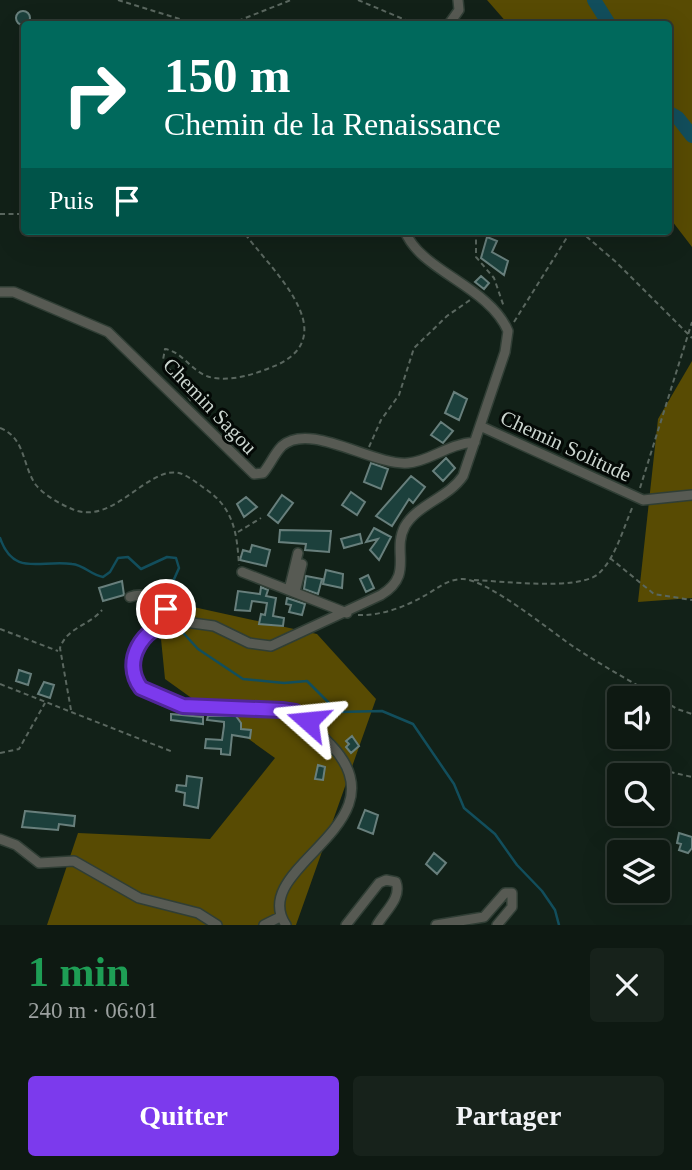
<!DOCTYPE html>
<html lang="fr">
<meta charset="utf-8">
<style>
:root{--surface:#0e1912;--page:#17221b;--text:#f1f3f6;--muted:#9ba09f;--line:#2e3832;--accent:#7c3aed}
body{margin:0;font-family:"Times New Roman",serif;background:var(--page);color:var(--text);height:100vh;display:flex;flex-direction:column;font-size:26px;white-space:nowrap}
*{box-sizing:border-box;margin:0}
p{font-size:23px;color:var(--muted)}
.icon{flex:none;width:38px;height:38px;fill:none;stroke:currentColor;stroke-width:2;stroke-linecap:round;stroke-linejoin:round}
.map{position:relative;height:925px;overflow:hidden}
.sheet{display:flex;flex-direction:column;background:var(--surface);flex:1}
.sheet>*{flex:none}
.guide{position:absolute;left:21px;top:21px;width:651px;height:214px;border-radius:7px;box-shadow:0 7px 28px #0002,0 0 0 2px var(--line);background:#00695c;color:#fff;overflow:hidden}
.controls{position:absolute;left:607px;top:686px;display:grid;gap:14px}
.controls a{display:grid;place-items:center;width:63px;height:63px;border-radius:7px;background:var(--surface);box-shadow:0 7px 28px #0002,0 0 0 2px var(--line);font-size:35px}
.pin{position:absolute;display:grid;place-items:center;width:60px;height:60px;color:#fff;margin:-30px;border:4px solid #fff;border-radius:50%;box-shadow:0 2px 7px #0007}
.me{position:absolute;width:77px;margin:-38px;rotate:288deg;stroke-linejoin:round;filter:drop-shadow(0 0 5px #0008)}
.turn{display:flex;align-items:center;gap:24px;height:147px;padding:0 28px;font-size:32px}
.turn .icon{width:91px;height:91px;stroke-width:2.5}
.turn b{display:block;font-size:49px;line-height:60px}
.then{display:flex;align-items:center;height:66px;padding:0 28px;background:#0003;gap:14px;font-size:26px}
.round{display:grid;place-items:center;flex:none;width:74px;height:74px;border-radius:7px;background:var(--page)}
.headline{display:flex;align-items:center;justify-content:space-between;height:119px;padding:0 28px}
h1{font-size:42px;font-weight:600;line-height:52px;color:#1e9e55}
.primary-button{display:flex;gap:14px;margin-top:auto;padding:14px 28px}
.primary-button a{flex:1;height:80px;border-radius:7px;background:var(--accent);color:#fff;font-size:28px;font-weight:600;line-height:80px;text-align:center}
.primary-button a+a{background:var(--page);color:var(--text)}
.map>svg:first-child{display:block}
.forest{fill:#584b03}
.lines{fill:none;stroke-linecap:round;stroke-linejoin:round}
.stream{stroke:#124e5c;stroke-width:2.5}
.river{stroke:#124e5c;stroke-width:14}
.building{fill:#1c403c;stroke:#687f7c;stroke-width:2}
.minor-casing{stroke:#303e35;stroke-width:12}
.path{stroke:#5a675f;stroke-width:2;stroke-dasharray:5 3.5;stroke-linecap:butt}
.minor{stroke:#575a53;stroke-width:9}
.route-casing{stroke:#51269a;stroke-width:18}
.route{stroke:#7c3aed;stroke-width:12}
.labels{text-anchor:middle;stroke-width:6;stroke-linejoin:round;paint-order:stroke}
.street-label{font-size:21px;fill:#cbd5cf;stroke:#040906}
</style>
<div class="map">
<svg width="692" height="925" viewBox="0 0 692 925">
<rect width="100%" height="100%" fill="#122118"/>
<path class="forest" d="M487,0h205v247l-23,-30 -1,-193h-160z
M692,361v237l-54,4 20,-183z
M157,599l160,35 59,65 -80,226h-249l31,-92 132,6 65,-81 -110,-79z"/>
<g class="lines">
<path class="stream" d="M0,538c14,40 41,21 72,26 12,1 19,11 31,13l7,-5 8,-14 10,-1 13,12 26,-12 9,1 3,10 -8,18v25
M175,624l23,25 45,30 41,4 23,-2 31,31 44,-1 31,13 41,60 10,24 31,26 22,31 25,26 13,19 4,15"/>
<path class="river" d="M594,0l15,24
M668,112l10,6 14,18"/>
</g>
<path class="building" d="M16 18a7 7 0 1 1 14 0a7 7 0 1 1-14 0Z
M487,237l10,4 -5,11 16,9 -4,14 -23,-17z
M481,276l8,7 -5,6 -9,-7z
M454,392l13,7 -8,21 -14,-7z
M441,422l12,9 -10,12 -12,-8z
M446,458l9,10 -12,13 -10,-10z
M371,463l17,6 -7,20 -17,-7z
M411,476l14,11 -12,16 -4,-4 -17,27 -16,-10z
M351,492l14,10 -8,13 -15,-10z
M282,495l11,8 -15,20 -10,-8z
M246,497l11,10 -13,10 -7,-13z
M374,528l17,9 -12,23 -9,-10 8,-11 -12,3z
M280,530l51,1 -2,21 -24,-2 1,-6 -27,-2z
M360,534l2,9 -18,5 -3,-9z
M252,545l18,5 -4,16 -26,-6 3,-10 7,2z
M326,570l17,4 -1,14 -19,-4z
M368,575l6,13 -8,4 -6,-13z
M306,576l16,3 -4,15 -14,-5z
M122,581l2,14 -21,6 -4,-13z
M261,587l7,3 -2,6 10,2 -3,18 11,2 -1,8 -24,-2 2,-10 4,1 2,-12 -15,-2 -2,10 -15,-1 3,-19 22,3z
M287,598l18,6 -3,11 -13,-3 2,-7 -5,-1z
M19,670l12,4 -3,11 -12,-4z
M44,682l10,3 -4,13 -12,-4z
M171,714l32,3v7l-32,-4z
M208,716h28l5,7v6l10,1 -1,8 -18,-3 -2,20 -9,-1v-5l-16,-1 1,-9 16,1 2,-14v-4l-17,-2z
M352,736l7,10 -8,7 -5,-6 3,-3 -3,-3z
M318,765l7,2 -2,13 -8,-1z
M187,776l15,2 -4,30 -14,-3 1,-12 -9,-2 1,-6 9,1z
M365,810l13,5 -5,19 -15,-6z
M25,811l50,5 -1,10 -15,-2 -1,6 -36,-3z
M679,833l13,4v11l-4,5 -9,-3 2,-6 -4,-1z
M434,853l12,10 -9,11 -11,-10z"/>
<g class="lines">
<g class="minor-casing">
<path id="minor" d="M449,24l10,-14 -1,-10
M0,292h14l94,40 146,142 9,-1c7,-8 11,-19 19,-27 28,-25 91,20 126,17 23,-2 39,-19 67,-21
M480,426l163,74 49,-5
M242,572l105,41
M289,590l9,-37
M295,592l7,-28
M130,597c18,-7 36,8 42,25
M0,839l16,6 23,18 35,-2 65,37 59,15 19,12
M264,925l16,-8
M286,925c-40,-58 121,-100 45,-180 -12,-12 -21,-25 -36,-33 -49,-9 -118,10 -157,-27l-3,-26 8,-23 20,-12 22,-2 29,4 35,17 22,3 110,-51c34,-21 10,-43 24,-69 13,-22 43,-28 58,-50l42,-124 3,-21c-19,-45 -88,-60 -103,-100
M346,925l33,-42 7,-3 10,2c6,16 -11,29 -19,43
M436,925l48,-8 21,-24h7v14l-15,18"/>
</g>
<path class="path" d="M118,0l78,24
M358,0l57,24
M230,24l61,-24
M0,214h24
M94,231h20
M476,231v26l18,21 10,29
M580,231l36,31 76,76
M514,322l57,-91
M191,401l-28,-41 2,-11c19,3 28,26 49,29 22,3 44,-5 63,-13 68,-32 -9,-98 -34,-134
M0,428c26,10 22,38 36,57 8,10 24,19 36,24 41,18 75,-43 107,-36 10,3 19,11 28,17 27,19 30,44 32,75
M369,447l12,-27 18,-25 15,-47 33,-32 23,-16
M640,488l52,-166
M238,532l23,-14
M610,558l44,36 38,6
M474,580c27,1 104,11 124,-6 17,-14 26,-48 35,-68
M358,615c22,1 47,-8 66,-19 13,-7 23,-17 39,-17 25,1 85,50 108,66 34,23 71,42 106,64l15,5
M0,629l58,22
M0,684l173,68
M71,710l-11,-62c7,-21 29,-22 42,-38
M0,753l19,-4 26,-46
M653,768l39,9"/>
<use href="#minor" class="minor"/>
</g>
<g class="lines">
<g class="route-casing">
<path id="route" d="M166,609l6,13c-29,5 -51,39 -31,66l42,18 99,4 13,2 13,9"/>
</g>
<use href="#route" class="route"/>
</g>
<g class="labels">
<g class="street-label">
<text transform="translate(210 406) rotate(46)" y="7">Chemin Sagou</text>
<text transform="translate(566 446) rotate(25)" y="7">Chemin Solitude</text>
</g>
</g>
</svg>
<div class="controls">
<a><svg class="icon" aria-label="sound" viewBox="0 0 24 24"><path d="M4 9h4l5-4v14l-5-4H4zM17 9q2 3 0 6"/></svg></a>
<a><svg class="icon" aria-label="search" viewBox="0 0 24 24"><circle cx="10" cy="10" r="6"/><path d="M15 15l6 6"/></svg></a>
<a><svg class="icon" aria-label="layers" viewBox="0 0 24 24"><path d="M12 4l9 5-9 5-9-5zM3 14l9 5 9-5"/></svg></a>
</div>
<div class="pin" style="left:166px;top:609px;background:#d93025"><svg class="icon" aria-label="arrive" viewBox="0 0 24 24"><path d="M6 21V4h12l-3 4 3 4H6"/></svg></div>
<svg class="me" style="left:308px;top:721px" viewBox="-20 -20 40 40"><path d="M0-17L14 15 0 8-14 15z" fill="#7c3aed" stroke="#fff" stroke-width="4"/></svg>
<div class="guide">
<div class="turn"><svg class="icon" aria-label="right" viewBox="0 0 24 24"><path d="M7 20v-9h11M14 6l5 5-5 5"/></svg><div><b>150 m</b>Chemin de la Renaissance</div></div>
<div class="then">Puis<svg class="icon" aria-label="arrive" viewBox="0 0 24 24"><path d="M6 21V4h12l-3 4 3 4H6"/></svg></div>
</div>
</div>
<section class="sheet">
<div class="headline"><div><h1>1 min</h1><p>240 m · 06:01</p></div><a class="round"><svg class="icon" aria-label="close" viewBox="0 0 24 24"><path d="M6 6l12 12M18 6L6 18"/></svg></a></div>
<div class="primary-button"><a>Quitter</a><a>Partager</a></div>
</section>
